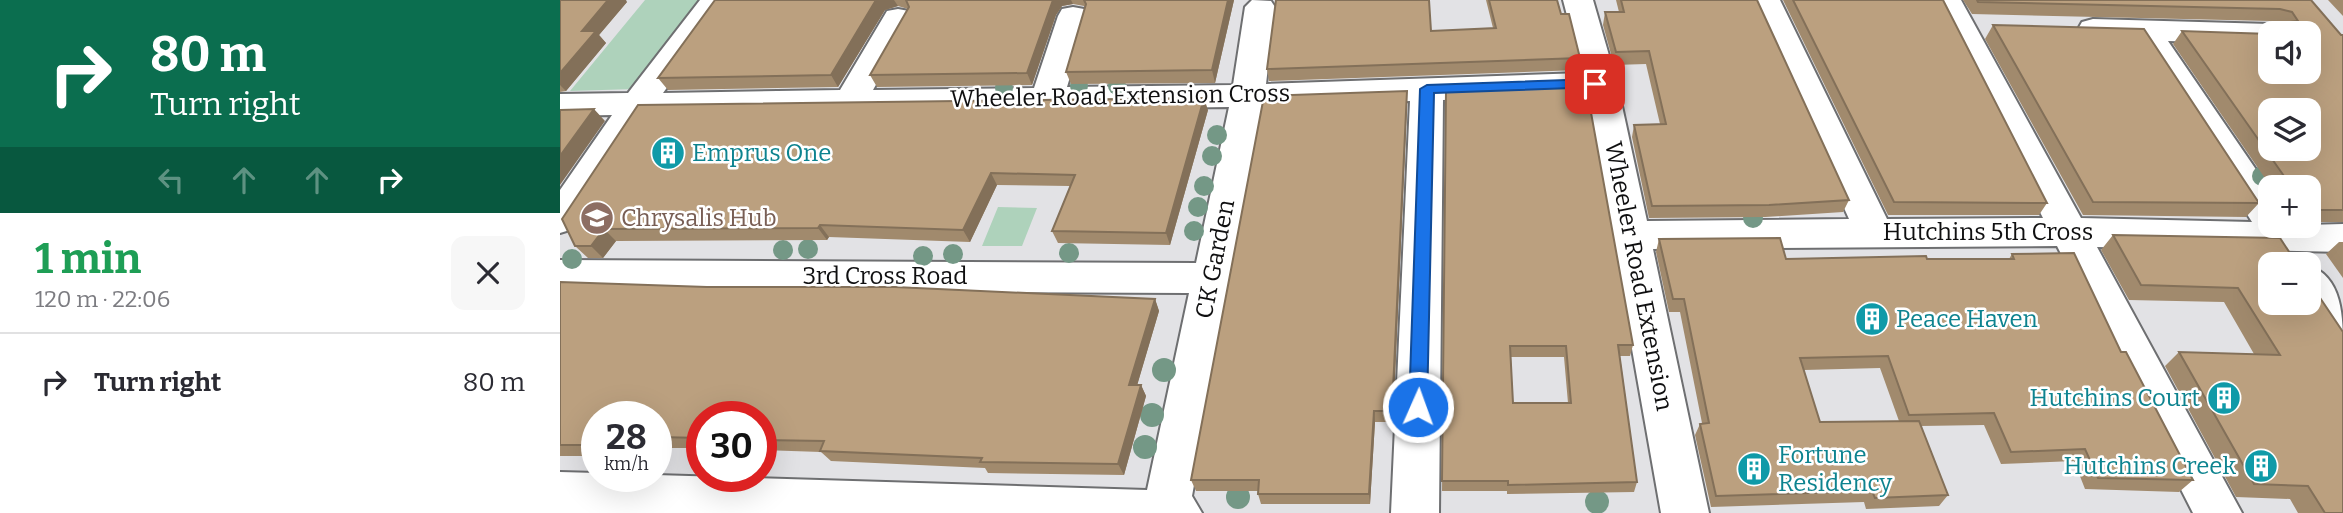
<!DOCTYPE html>
<meta charset="utf-8">
<style>
:root{--surface:#fff;--page:#f7f7f7;--text:#2b2b33;--muted:#7c7c81;--line:#e1e1e2}
body{margin:0;font-family:Bitter,serif;background:var(--page);color:var(--text);height:100vh;display:flex;flex-direction:column;font-size:26px;white-space:nowrap}
*{box-sizing:border-box;margin:0}
p{font-size:23px;color:var(--muted)}
.icon{flex:none;width:38px;height:38px;fill:none;stroke:currentColor;stroke-width:2;stroke-linecap:round;stroke-linejoin:round}
.map{position:relative;flex:1;overflow:hidden}
.details{display:flex;flex-direction:column;background:var(--surface);width:560px}
.details>*{flex:none}
.top-card{background:#0b6e4f;color:#fff;overflow:hidden}
.controls{position:absolute;left:1698px;top:21px;display:grid;gap:14px}
.controls a{display:grid;place-items:center;width:63px;height:63px;border-radius:14px;background:var(--surface);box-shadow:0 7px 28px #0002;font-size:35px}
.speed{position:absolute;left:21px;top:401px;display:flex;gap:14px;font-size:35px;font-weight:700;text-align:center}
.speed>*{display:grid;place-content:center;width:91px;height:91px;border-radius:50%;background:var(--surface);box-shadow:0 7px 28px #0002;line-height:1}
.speed small{font-size:18px;font-weight:400}
.speed .limit{border:10px solid #d22;background:#fff;color:#111}
.pin{position:absolute;display:grid;place-items:center;width:60px;height:60px;color:#fff;margin:-30px;border-radius:14px;box-shadow:0 4px 10px #0006}
.me{position:absolute;width:77px;margin:-38px;rotate:2deg;stroke-linejoin:round;filter:drop-shadow(0 0 5px #0008)}
.turn{display:flex;align-items:center;gap:24px;height:147px;padding:0 35px;font-size:32px}
.turn .icon{width:91px;height:91px;stroke-width:2.5}
.turn b{display:block;font-size:49px;line-height:60px}
.lanes{display:flex;align-items:center;height:66px;padding:0 35px;background:#0003;justify-content:center;gap:35px;direction:ltr}
.lanes .off{opacity:.35}
.round{display:grid;place-items:center;flex:none;width:74px;height:74px;border-radius:14px;background:var(--page)}
.headline{display:flex;align-items:center;justify-content:space-between;height:119px;padding:0 35px}
h1{font-size:42px;font-weight:700;line-height:52px;color:#1e9e55}
ul{padding:0;list-style:none}
li{display:flex;align-items:center;gap:21px;height:98px;padding:0 35px;border-top:2px solid var(--line)}
li div{flex:1}
li b{display:block;font-size:26px}
li em{font-style:normal}
main{display:flex;flex:1;min-height:0}
.map>svg:first-child{display:block}
.green{fill:#aed2bb}
.lines{fill:none;stroke-linecap:round;stroke-linejoin:round}
.minor-casing{stroke:#6e6f71;stroke-width:4}
.minor{fill:#fff;fill-rule:evenodd}
.tree{fill:#749886}
.wall{fill:#a18a6d;fill-rule:evenodd}
.shaded-wall{fill:#837059}
.building{fill:#bba07f;stroke:#837059;stroke-width:2;fill-rule:evenodd}
.route{fill:#1a73e8;stroke:#114b97;stroke-width:2}
.labels{text-anchor:middle;stroke-width:5;stroke-linejoin:round;paint-order:stroke}
.street-label{font-size:24px;fill:#0f0f10;stroke:#fff}
.culture-label{font-size:24px;fill:#0d838f;stroke:#fff;text-anchor:start}
.education-label{font-size:24px;fill:#785e54;stroke:#fff;text-anchor:start}
</style>
<main>
<section class="details">
<div class="top-card">
<div class="turn"><svg class="icon" aria-label="right" viewBox="0 0 24 24"><path d="M7 20v-9h11M14 6l5 5-5 5"/></svg><div><b>80 m</b>Turn right</div></div>
<div class="lanes"><svg class="icon off" aria-label="left" viewBox="0 0 24 24"><path d="M17 20v-9H6M10 6l-5 5 5 5"/></svg><svg class="icon off" aria-label="ahead" viewBox="0 0 24 24"><path d="M12 20V5M6 11l6-6 6 6"/></svg><svg class="icon off" aria-label="ahead" viewBox="0 0 24 24"><path d="M12 20V5M6 11l6-6 6 6"/></svg><svg class="icon" aria-label="right" viewBox="0 0 24 24"><path d="M7 20v-9h11M14 6l5 5-5 5"/></svg></div>
</div>
<div class="headline"><div><h1>1 min</h1><p>120 m · 22:06</p></div><a class="round"><svg class="icon" aria-label="close" viewBox="0 0 24 24"><path d="M6 6l12 12M18 6L6 18"/></svg></a></div>
<ul>
<li><svg class="icon" aria-label="right" viewBox="0 0 24 24"><path d="M7 20v-9h11M14 6l5 5-5 5"/></svg><div><b>Turn right</b></div><em>80 m</em></li>
</ul>
</section>
<div class="map">
<svg width="1783" height="513" viewBox="0 0 1783 513">
<rect width="100%" height="100%" fill="#e2e2e5"/>
<path class="green" d="M85,0h57l-67,89 -65,2z
M438,207l39,1 -15,38h-40z"/>
<g class="lines">
<g class="minor-casing">
<path id="minor" d="M140,0h31l-68,93 177,-3 47,-79 11,-2 11,2 4,7 -40,72 161,-2 24,-72 4,-7 11,-2 11,2 4,7 -21,71 166,-2 12,-78 7,-7 19,1 4,6 -9,77 316,-11 -19,-73h30l24,83 30,138 202,-2 -99,-219h30l107,219 156,-1 -112,-218h30l120,218 171,4 -116,-182 -54,-4 -4,-7 4,-7 11,-3 177,5 11,3 4,6h-15v11l-102,-3 102,149v36l73,-2v28l-246,-5 145,266h-49l-136,-267 -404,3 56,264h-48l-74,-419 -144,6 -4,413h-48l19,-412 -147,5 -71,390 10,17h-642v-41l37,1v3l59,-1 491,15 42,-197 -629,-3v-30l636,3 33,-156 -582,8 -74,114 -13,4v-43l52,-75 -52,1v-22l68,-1z
M1748,265c35,12 35,52 35,86l-15,-5 -26,-43h6z"/>
</g>
<use href="#minor" class="minor"/>
</g>
<g class="tree">
<circle cx="519" cy="86" r="9"/>
<circle cx="557" cy="86" r="9"/>
<circle cx="444" cy="88" r="9"/>
<circle cx="657" cy="135" r="10"/>
<circle cx="652" cy="156" r="10"/>
<circle cx="1702" cy="176" r="10"/>
<circle cx="644" cy="186" r="10"/>
<circle cx="638" cy="207" r="10"/>
<circle cx="1193" cy="218" r="10"/>
<circle cx="634" cy="231" r="10"/>
<circle cx="248" cy="249" r="10"/>
<circle cx="223" cy="250" r="10"/>
<circle cx="509" cy="253" r="10"/>
<circle cx="393" cy="254" r="10"/>
<circle cx="363" cy="256" r="10"/>
<circle cx="12" cy="259" r="10"/>
<circle cx="604" cy="370" r="12"/>
<circle cx="592" cy="415" r="12"/>
<circle cx="585" cy="447" r="12"/>
<circle cx="678" cy="497" r="12"/>
<circle cx="1037" cy="502" r="12"/>
</g>
<path class="wall" d="M0,0l67,2 -28,33 7,8 -40,48 -6,1z
M155,0h519l-19,83 -144,1 -5,-12 19,-64 -1,-2 -11,-2 -11,2 -6,9 -24,70 -155,2 -7,-12 38,-66 -10,-3 -13,4 -47,77 -170,3 -10,-12z
M926,0h71l4,14 19,44 -1,12 -310,11 -2,-12 164,-38 62,-3z
M1056,0h141l92,200 -6,12 -78,5 -116,1 -17,-81 2,-12 26,-1 -14,-60 -32,1 -11,-40 2,-13h14z
M1223,0h160l104,203 -8,12h-151z
M1403,0h348l30,35h2v187h-35v-35h-37l-98,-143 9,-13 88,3 38,-1h-34l7,-9 -11,-3 -298,-7z
M1768,0h15v16z
M1433,25l266,178 -13,14 -163,-2 -98,-176z
M847,91v13l-14,318h-18l-5,82h-109l-3,-10v-3h-62l-5,-11z
M886,91l187,254 -3,11h-10l17,126 -3,10 -127,2v-3h-65zM951,357h53l4,46h-55z
M648,110l-38,135 -112,-2 -6,-12 18,-45 -73,-1 -27,57 -141,-5 -2,3 -211,1 -13,17h-15l-13,-12 -13,-27z
M1553,235l167,3 63,275h-45l-8,-14 -54,-2 -71,-131 14,-14 75,2 -30,-52 -95,-2 -28,-50z
M1099,239l127,20h223l3,-5 109,98 72,128 -14,12 -94,-3 -11,-28 -73,3 -17,-39 -63,1 27,69 -9,11 -73,3 -2,-7 -153,5 -16,-72 5,-11 2,-1 -22,-111h-11l-13,-60zM1320,368l19,53 -79,1 -16,-52z
M1779,242h4v36l-17,-24z
M0,282l147,5 448,12 4,12 -22,74h4l5,11 -22,79 -136,-2 -3,-5 -154,-7 -10,-9 -60,-2v-34h-59v32h-31l-5,8h-10v-40h-59v40h-37z"/>
<path class="shaded-wall" d="M48,0h18l1,2 -28,33 7,8 -40,48 -6,-6v-12l22,-42z
M316,0h18l4,6 -13,4 -47,77 -7,-12z
M493,0h18l2,4 -11,2 -6,9 -24,70 -5,-12z
M668,0h6l-19,83 -3,-13z
M847,91v13l-14,318 -1,-11z
M644,98l4,12 -38,135 -4,-12z
M34,109l11,12 -45,64v-29z
M431,173l6,12 -27,57 -7,-12z
M260,225l9,12 -2,3 -9,-12z
M44,229l12,12 -13,17 -12,-12z
M595,299l4,12 -25,85 -5,-11z
M581,385l5,11 -22,79 -6,-11z
M814,411l1,11 -5,82 -1,-10z
M98,437l13,11 -5,8 -10,-7v-10z"/>
<path class="building" d="M0,0h48l-26,31h14l-36,42z
M155,0h161l-45,75 -173,3z
M346,0h147l-26,73 -157,2 39,-68z
M524,0h144l-16,70 -146,2 20,-68z
M716,0h153l2,31 65,-3 -7,-28h68l4,14h8l11,44 -313,11z
M1061,0h136l92,200 -80,5 -117,1 -18,-81 32,-1 -17,-73 -33,1 -11,-40h19z
M1233,0h150l104,203 -153,-1z
M1417,0h334l30,35h2v175h-27l-8,-11v-12h-8l-6,-7 -9,6 -1,-10 -102,-145 88,3v38h38v-39h-28l3,-10 15,-2 -6,-9 -12,-3 -302,-7zM1710,110h38v39h-38z
M1433,25l151,4 115,174 -166,-1z
M1026,85l47,260h-15l19,137 -129,3v-4h-66l4,-390zM950,346h56l5,57h-58z
M847,91l-15,320h-18l-5,83h-111l1,-14h-68l73,-384z
M644,98l-38,135 -114,-2 23,-56 -84,-2 -28,57 -143,-5 -2,3 -214,1 -13,17h-16l-13,-27 76,-114z
M34,109l-34,47v-46z
M1553,235l167,3 17,26h-27v39h38v-23l35,52v181h-18l-17,-27 -54,-2 -75,-132 101,3 -42,-67 -97,-3z
M1220,238l6,21 140,-3 1,3h87l-2,-5 62,-1 47,99h5l67,128 -95,-2 -13,-29 -74,3 -17,-39 -85,2 -21,-59 -88,2 20,64 99,-1 29,74 -73,3 -3,-7 -156,5 -16,-72 9,-1 -25,-124h-11l-14,-60z
M0,282l147,5h188l260,12 -26,86h12l-23,79 -138,-2 2,-4 -162,-7 4,-10 -63,-1v-24h-59v22l-44,-1 -2,2v-23h-59v29h-37z"/>
<path class="route" d="M1035,79l4,2v6l-165,6 -7,314 -9,8 -6,-2 -3,-6 11,-318 7,-4z"/>
<defs>
<g id="building-disc" transform="scale(1.75)"><circle r="9.5" fill="#0f9aa8" stroke="#fff"/><path d="M-4-6H4V6H1V3H-1V6H-4ZM-2.5-4.3h1.7v1.8h-1.7ZM.8-4.3h1.7v1.8H.8ZM-2.5-1h1.7V.8h-1.7ZM.8-1h1.7V.8H.8Z" fill="#fff"/></g>
<g id="school-disc" transform="scale(1.75)"><circle r="9.5" fill="#8d6e63" stroke="#fff"/><path d="M0-5L7-2L0 1L-7-2ZM-4 1L0 2.5L4 1V4Q0 6-4 4Z" fill="#fff"/></g>
</defs>
<g fill-rule="evenodd">
<use href="#building-disc" x="108" y="153"/>
<use href="#school-disc" x="37" y="218"/>
<use href="#building-disc" x="1312" y="319"/>
<use href="#building-disc" x="1664" y="398"/>
<use href="#building-disc" x="1701" y="466"/>
<use href="#building-disc" x="1194" y="469"/>
</g>
<g class="labels">
<g class="street-label">
<text transform="translate(560 96) rotate(-1)" y="8">Wheeler Road Extension Cross</text>
<text x="1428" y="240">Hutchins 5th Cross</text>
<text transform="translate(655 259) rotate(-79)" y="8">CK Garden</text>
<text x="325" y="284">3rd Cross Road</text>
<text transform="translate(1079 276) rotate(79)" y="8">Wheeler Road Extension</text>
</g>
<g class="culture-label">
<text x="132" y="161">Emprus One</text>
<text x="1336" y="327">Peace Haven</text>
<text x="1640" y="406" text-anchor="end">Hutchins Court</text>
<text x="1218" y="463">Fortune<tspan x="1218" dy="28">Residency</tspan></text>
<text x="1676" y="474" text-anchor="end">Hutchins Creek</text>
</g>
<g class="education-label">
<text x="61" y="226">Chrysalis Hub</text>
</g>
</g>
</svg>
<div class="controls">
<a><svg class="icon" aria-label="sound" viewBox="0 0 24 24"><path d="M4 9h4l5-4v14l-5-4H4zM17 9q2 3 0 6"/></svg></a>
<a><svg class="icon" aria-label="layers" viewBox="0 0 24 24"><path d="M12 4l9 5-9 5-9-5zM3 14l9 5 9-5"/></svg></a>
<a>+</a>
<a>−</a>
</div>
<div class="speed"><div>28<small>km/h</small></div><div class="limit">30</div></div>
<div class="pin" style="left:1035px;top:84px;background:#d93025"><svg class="icon" aria-label="arrive" viewBox="0 0 24 24"><path d="M6 21V4h12l-3 4 3 4H6"/></svg></div>
<svg class="me" style="left:858px;top:407px" viewBox="-20 -20 40 40"><circle r="17" fill="#1a73e8" stroke="#fff" stroke-width="3"/><path d="M0-11L8 9 0 5-8 9z" fill="#fff"/></svg>
</div>
</main>
